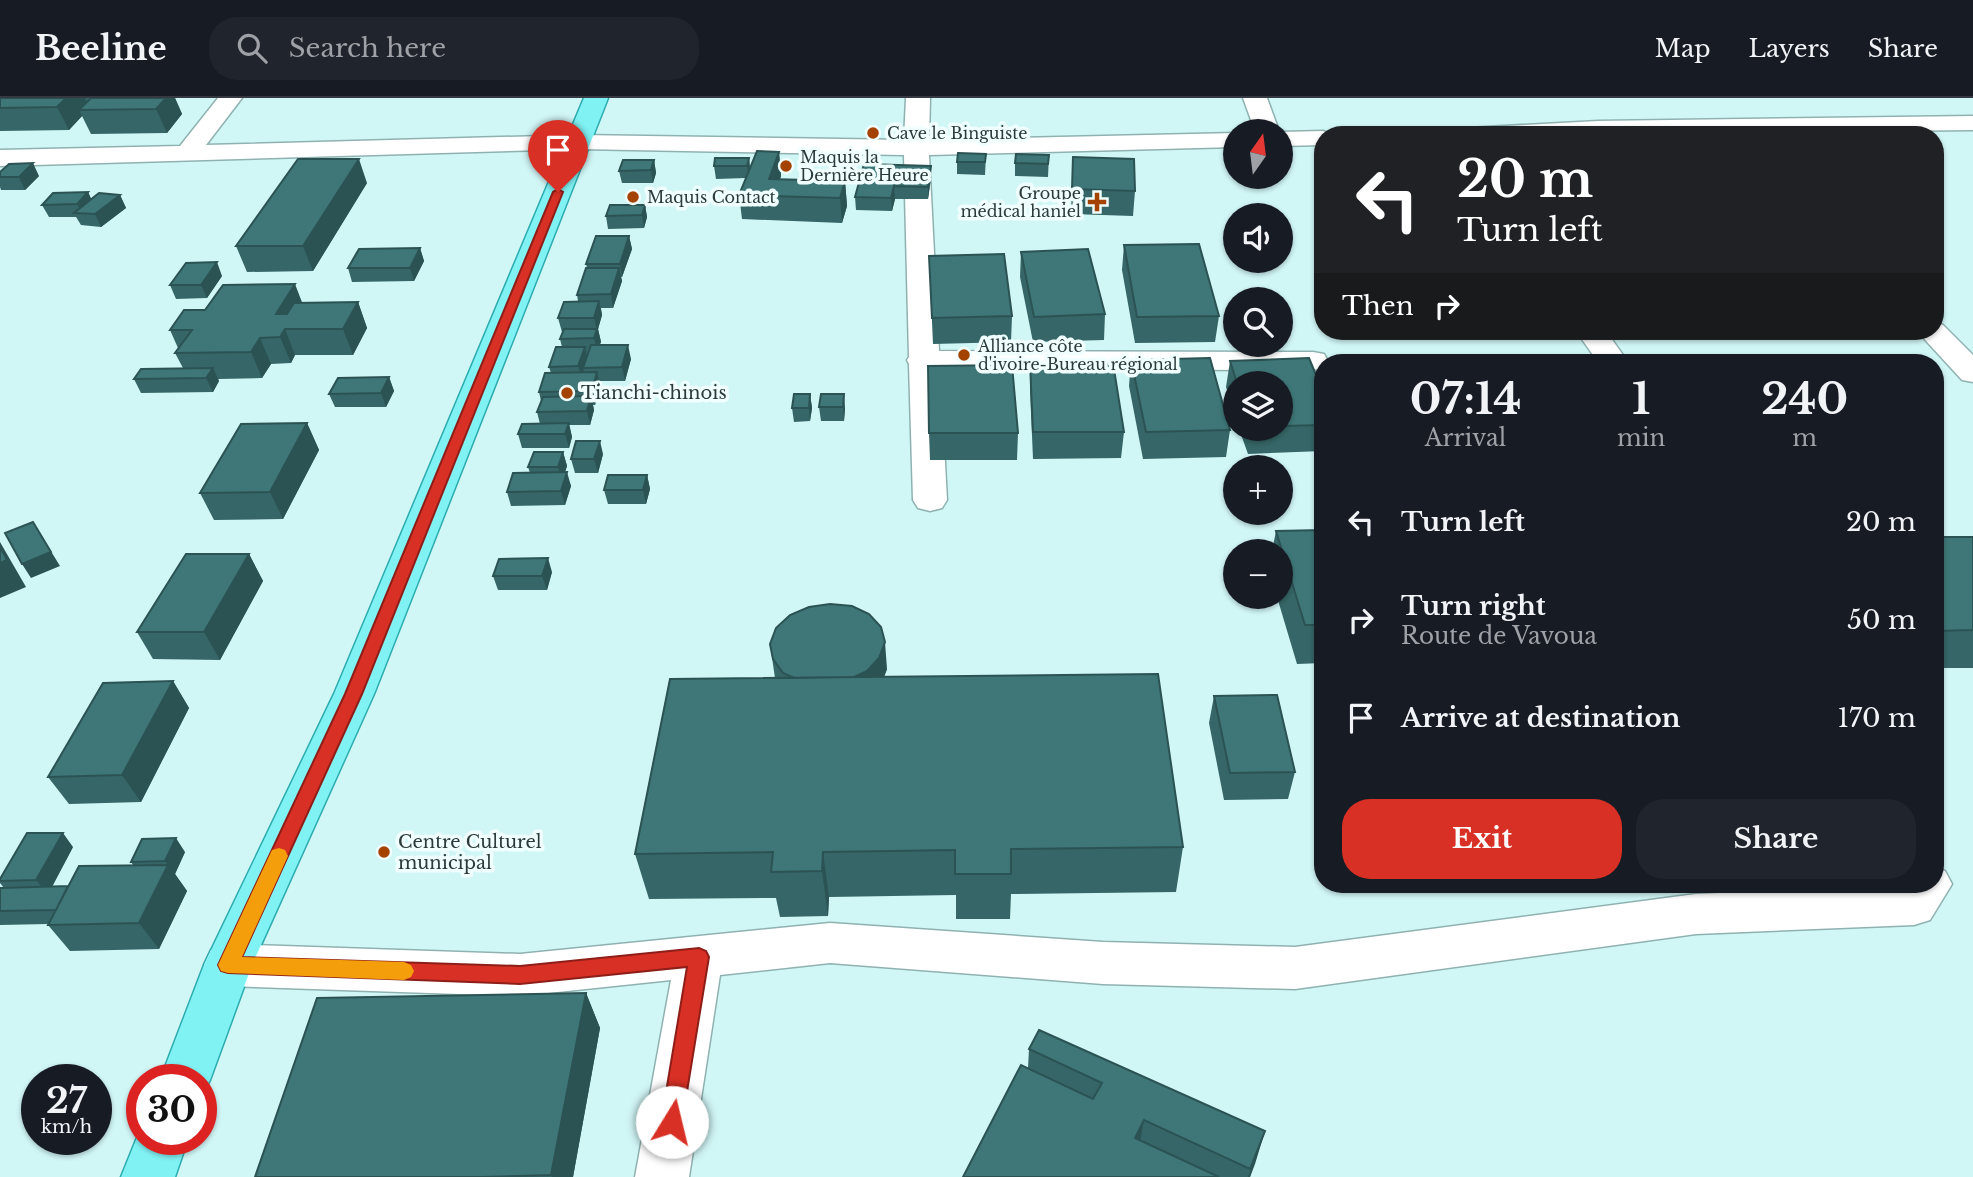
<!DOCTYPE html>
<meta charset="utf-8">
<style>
:root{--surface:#171b24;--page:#20242c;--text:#f1f3f6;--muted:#9ea1a6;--line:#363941;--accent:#d93025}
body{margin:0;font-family:"Libre Baskerville",serif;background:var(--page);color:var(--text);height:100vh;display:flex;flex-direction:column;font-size:26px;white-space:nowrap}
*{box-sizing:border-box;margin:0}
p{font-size:23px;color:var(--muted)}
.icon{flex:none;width:38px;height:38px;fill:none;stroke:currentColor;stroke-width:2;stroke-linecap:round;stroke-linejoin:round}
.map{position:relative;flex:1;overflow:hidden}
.sheet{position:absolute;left:1314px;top:256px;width:630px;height:539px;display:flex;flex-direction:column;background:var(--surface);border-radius:28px;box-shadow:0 2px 5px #0004}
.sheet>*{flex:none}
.banner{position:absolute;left:1314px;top:28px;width:630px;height:214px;border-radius:28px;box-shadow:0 2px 5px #0004;background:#202124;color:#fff;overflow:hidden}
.needle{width:46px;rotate:14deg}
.controls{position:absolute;left:1223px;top:21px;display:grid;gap:14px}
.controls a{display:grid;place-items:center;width:70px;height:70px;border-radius:50%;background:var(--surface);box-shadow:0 2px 5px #0004;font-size:35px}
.speed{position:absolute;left:21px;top:966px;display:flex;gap:14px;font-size:35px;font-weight:700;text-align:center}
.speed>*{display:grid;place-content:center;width:91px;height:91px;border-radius:50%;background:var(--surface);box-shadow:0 2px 5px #0004;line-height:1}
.speed small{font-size:18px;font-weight:400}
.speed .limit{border:10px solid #d22;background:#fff;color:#111}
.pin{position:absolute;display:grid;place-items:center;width:60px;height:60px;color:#fff;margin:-72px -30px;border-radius:50% 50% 50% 0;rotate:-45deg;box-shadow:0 0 7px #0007}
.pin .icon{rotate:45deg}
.me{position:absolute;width:77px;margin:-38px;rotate:9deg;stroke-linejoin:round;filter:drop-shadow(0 0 5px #0008)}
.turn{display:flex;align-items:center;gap:24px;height:147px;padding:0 28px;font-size:32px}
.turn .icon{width:91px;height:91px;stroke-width:2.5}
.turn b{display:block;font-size:49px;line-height:60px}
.then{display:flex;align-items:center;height:66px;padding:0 28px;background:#0003;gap:14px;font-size:26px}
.eta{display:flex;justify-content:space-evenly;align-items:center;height:119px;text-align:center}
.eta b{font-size:42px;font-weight:700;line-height:49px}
.cta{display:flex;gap:14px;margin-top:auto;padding:14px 28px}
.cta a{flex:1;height:80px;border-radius:28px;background:var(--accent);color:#fff;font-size:28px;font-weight:700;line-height:80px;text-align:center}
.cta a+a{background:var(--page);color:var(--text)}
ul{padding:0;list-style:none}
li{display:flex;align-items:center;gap:21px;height:98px;padding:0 28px}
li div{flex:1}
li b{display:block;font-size:26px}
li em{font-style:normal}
header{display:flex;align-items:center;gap:42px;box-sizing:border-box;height:98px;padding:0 35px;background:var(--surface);border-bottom:2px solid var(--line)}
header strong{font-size:33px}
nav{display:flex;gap:38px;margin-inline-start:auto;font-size:24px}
.search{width:490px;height:63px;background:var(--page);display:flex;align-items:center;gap:18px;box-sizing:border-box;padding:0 24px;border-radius:28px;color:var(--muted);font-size:26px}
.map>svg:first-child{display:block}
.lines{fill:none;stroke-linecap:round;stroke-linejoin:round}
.minor-casing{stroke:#8fb2b1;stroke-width:3}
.primary-casing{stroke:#2cacae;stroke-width:3}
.minor{fill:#fff;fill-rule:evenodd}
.primary{fill:#81f2f4;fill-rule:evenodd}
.wall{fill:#366667}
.shaded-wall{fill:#2c5354}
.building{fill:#3f7778;stroke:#2c5354;stroke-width:2}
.route{fill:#d93025;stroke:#8d1f18;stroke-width:2}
.slow{fill:#f59e0b}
.poi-dot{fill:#a44300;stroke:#f0fefe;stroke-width:2.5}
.labels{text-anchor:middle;stroke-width:7;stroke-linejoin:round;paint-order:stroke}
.far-poi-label{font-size:16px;fill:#2b3a3a;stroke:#f0fefe;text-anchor:start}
.poi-label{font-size:18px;fill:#2b3a3a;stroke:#f0fefe;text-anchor:start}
</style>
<header>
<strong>Beeline</strong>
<div class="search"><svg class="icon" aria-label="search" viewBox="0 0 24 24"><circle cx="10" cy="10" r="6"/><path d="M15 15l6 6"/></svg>Search here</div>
<nav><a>Map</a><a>Layers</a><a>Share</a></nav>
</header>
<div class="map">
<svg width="1973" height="1079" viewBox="0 0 1973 1079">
<rect width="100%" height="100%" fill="#d1f6f6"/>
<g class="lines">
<g class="minor-casing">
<path id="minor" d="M218,0h24l-36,47 373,-10 325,5 2,-42h24l-1,42 307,-7v14l-307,8 10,196 374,1 11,2 4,7 -5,1v6l-10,2 -373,-1 7,131 -5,8 -12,3 -12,-3 -5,-8 -4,-136 -2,-4 2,-3 -5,-202 -325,-6 -579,17v-16l180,-4z
M1243,0h24l12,33h-24z
M1973,18v14l-517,5 3,-5 9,-2 130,-7z
M1323,33l10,4h-10v10l-42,1v-14z
M1936,225l7,2 30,30v27l-11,-2 -45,-49h19z
M1576,233h30l22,31h-30z
M1936,769l9,4 7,13 -22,36 -16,5 -218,9 -401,55 -192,-5 -273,-21 -110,12 -31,202h-54l36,-197 -151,16 -292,-10 -17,-6 -7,-15 7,-15 17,-6 292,10 310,-31 273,19 192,5 401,-53 240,-10z"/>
</g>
<g class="primary-casing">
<path id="primary" d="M584,0h24l-234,596 -122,271 -42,115 -9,17v-17h-41l44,-115 130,-271z
M142,1027v14h46l-13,38h-54z"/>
</g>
<use href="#minor" class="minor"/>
<use href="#primary" class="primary"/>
</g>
<path class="wall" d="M0,0h175l7,16 -15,19 -76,1 -9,-18 -13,14 -69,1z
M779,54l2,24 -1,3 65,2 2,25 -5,17 -100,-4 -3,-24 7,-17 -30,1 -2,-13 35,-8 1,10z
M986,56l-1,21 -28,-1v-12z
M1049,57l-1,22 -33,-1v-13z
M1073,59l62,34 -2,25 -62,-2z
M654,62l2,13 -3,10h-31l-3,-12z
M864,66l67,14 -3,21h-33l-3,12 -36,-1 -1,-13z
M0,74l39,4 -14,14h-24l-1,-3z
M367,85l-54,88 -66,1 -11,-26z
M88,94l3,7 29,-4 6,13 -25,19 -20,-2 -5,-8h-27l-7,-12z
M645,107l2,12 -3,11 -36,1 -2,-13z
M629,138l3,13 -10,28h-1l1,4 -9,27h-12l1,7 -4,14 3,13 -2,3 32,14 -6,22h-26l1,5 -5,19h-2l1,5 -4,15h-21l3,12 -3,11h-47l-4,-14 22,-10 -3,-12 4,-11 -2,-9 12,-19 -2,-6 13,-20 -2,-8 3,-7h-1l-4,-14 20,-17 -1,-6 10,-27 -1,-4z
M1124,147l95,71 -4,26 -80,1 -13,-73z
M420,150l4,13 -10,20 -62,1 -4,-14z
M1021,154l84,62 -1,26 -71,2 -13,-65z
M929,158l83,60 -1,26 -78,2z
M222,178l-15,22 -31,1 -6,-14z
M358,204l9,26 -14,27h-58l-4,8 -20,1 -9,14 -44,1 1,2 -6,11 -72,1 -7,-14 49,-11 -8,-15 3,-5 -8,-18 35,-20 98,-7z
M1131,262l99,70 -4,27 -83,2 -14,-73z
M1230,263l93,31v59l-75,3 -9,-25h42v-46h-45v34l-10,-30z
M1030,265l94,69 -3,26 -88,1 -3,-70z
M389,279l5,14 -8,16h-51l-6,-13z
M810,296l2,14 -2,13 -16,1 -2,-14z
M821,296l24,14 -1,13h-23l-2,-14z
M307,325l12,27 -36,69 -69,1 -14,-27z
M929,335h89l-1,27h-87z
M563,354l4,14 -2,6 6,14 -6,19 -54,1 -4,-14 23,-19 -2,-6z
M603,356l-5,19h-23l-4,-14z
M647,377l3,14 -4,15h-38l-4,-14z
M1323,432v133l-26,1 -20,-67h4v-46h-9l4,-20z
M1936,439h37v131h-37z
M249,456l14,27 -43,79 -67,-1 -16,-27z
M552,474l-5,18h-49l-5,-14z
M770,546l117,25 -3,8 299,170 -7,45 -165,2 -1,25h-54v-24l-127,2 -1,19 -48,1 -4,-19 -127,1 -14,-45 140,-176z
M173,583l16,27 -48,94 -72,2 -21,-27z
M1214,598l81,76 -7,27 -64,1 -15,-77z
M73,749l-21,40 16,-1 65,-21 -2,-3 54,-10 -10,22 12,17 -28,58 -89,2 -22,-26v-1l-48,1v-37h4l-4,-5v-4z
M586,895l14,35 -27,149h-318z
M1029,951l236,82 -15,46h-287l65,-109z"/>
<path class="shaded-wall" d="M66,0h19l5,11 -11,1 3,6 -13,14 -12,-23z
M166,0h9l7,16 -15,19 -11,-24z
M779,54l2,24 -7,20 -5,-17z
M749,60l1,12 -1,8 -2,-12z
M359,61l8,24 -54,88 -10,-25z
M654,62l2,13 -3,10 -2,-13z
M33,65l6,13 -14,14 -6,-13z
M931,68v12l-3,21v-12z
M845,83l2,25 -5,17 -2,-25z
M894,88l1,13 -3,12 -1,-13z
M88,94l6,13 -12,8 -5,-9z
M120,97l6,13 -25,19 -6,-13z
M645,107l2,12 -3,11 -2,-13z
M629,138l3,13 -10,28 -2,-13z
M420,150l4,13 -10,20 -4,-13z
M217,164l5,14 -15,22 -6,-13z
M619,170l3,13 -9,27 -2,-14z
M295,186l10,26 -20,19 10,26 -4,8 -11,-26 -4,-23z
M599,203l3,14 -4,14 3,13 -4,10 -3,-14 3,-7 -3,-13z
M358,204l9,26 -14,27 -10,-26z
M260,240l11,26 -9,14 -11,-26z
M628,247l3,14 -6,22 -3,-14z
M585,249l3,13 -5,8 1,4 -2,8 -4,-14z
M213,270l6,13 -6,11 -7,-14z
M597,274l3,14 -5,19 -3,-14z
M389,279l5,14 -8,16 -5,-14z
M810,296l2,14 -2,13 -1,-13z
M844,296l1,14 -1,13 -1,-14z
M591,298l3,14 -4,15 -3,-14z
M307,325l12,27 -36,69 -13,-27z
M569,325l3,14 -3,11 -4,-14z
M600,343l3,13 -5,19 -4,-14z
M563,354l4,14 -5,15 -4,-14z
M567,374l4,14 -6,19 -4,-14z
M647,377l3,14 -4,15 -3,-14z
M33,424l27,44 -29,12 -9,-14z
M0,444l26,45 -26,11z
M249,456l14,27 -43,79 -16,-28z
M548,460l4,14 -5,18 -5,-14z
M885,544l2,27 -6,16 -35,-4z
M173,583l16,27 -48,94 -19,-27z
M63,735l10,14 -25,47 -12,-14z
M176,740l9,14 -10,22 12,17 -28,58 -20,-26 29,-58 -3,-4z
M823,754l6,45 -1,19 -6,-45z
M586,895l14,35 -27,149h-21l-1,-2z
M1144,1022l-6,34 -3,-16z
M1265,1033l-10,33 -5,13h-2z"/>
<path class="building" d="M0,0h66l-9,9 -57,1z
M91,0h75l-10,11 -77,1z
M757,53l22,1 -10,27 76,2 -5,17 -101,-3z
M958,55l28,1 -1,8h-28z
M1016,56l33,1 -1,9 -33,-1z
M1073,59l61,2 1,32 -63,-2z
M715,60h34l-2,8h-33z
M298,61h61l-56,87h-67z
M623,62h31l-3,10 -32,1z
M33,65l-14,14h-19v-5l9,-8z
M864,66l67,2 -3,21 -34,-1 -3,12 -36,-1z
M88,94l-11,12 -35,1 11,-12z
M99,95l21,2 -25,19 -21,-1z
M610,107h35l-3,10 -36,1z
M596,138h33l-9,28h-34z
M1199,146l20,72 -82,1 -13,-72z
M420,150l-10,20h-62l11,-19z
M1088,151l17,65 -71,3 -13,-65z
M1004,156l8,62 -80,2 -3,-62z
M217,164l-16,23h-31l16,-22z
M586,170h33l-8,26 -34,1z
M295,186l-19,30h11l7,-11 64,-1 -15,27h-58l-5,8 -20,1 -9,14 -76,1 17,-23h-22l14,-20h21l18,-25z
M599,203l-5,17h-36l6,-16z
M564,231h33l-3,9 -34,1z
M591,247h37l-6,22 -39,1z
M556,249h29l-7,19 -29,1z
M1210,260l20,72 -84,2 -15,-72z
M1309,260l14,34v33l-42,1v-43h-44l-7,-22z
M1030,265h83l11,69h-91z
M1012,267l6,68h-89l-1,-67z
M213,270l-7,10 -72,1 7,-10z
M597,274l-5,19 -53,1 6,-19z
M389,279l-8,16 -52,1 9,-16z
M794,296h16l-1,14h-17z
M821,296h23l-1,13h-24z
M591,298l-4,15 -50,1 6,-15z
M307,325l-37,69 -70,1 41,-69z
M569,325l-4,11h-47l4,-10z
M576,343h24l-6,18h-23z
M534,354h29l-5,15h-30z
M567,374l-6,19 -54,1 6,-19z
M608,377h39l-4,15h-39z
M33,424l18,30 -29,12 -17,-31z
M1323,432v95h-18l-29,-94z
M1936,439h37v93l-37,1z
M0,449l7,13 -7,3z
M186,456h63l-45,78h-67z
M548,460l-6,18h-49l6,-17z
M830,506l22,2 17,8 12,13 4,15 -6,16 -12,13 -13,6 -60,1 -11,-5 -10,-14 -3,-15 6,-16 14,-13 19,-8z
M1158,576l25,173 -172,2v25h-56v-24l-132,2 -1,19 -51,1 2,-20 -138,2 35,-175z
M173,583l-51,94 -74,2 55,-94z
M1277,597l18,77 -65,1 -16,-77z
M27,735h36l-27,47 -36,1v-2z
M176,740l-11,23 -34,1 11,-23z
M168,767l-29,58 -91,2 31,-59z
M68,788l-12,24 -56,1v-23z
M586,895l-35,182 -68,2h-228l62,-179z
M1039,932l226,101 -15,38 -106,-49 -9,18 84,39h-256l58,-112 72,34 9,-16 -73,-34z"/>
<path class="route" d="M558,91l5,3 -201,502 -120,263 278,9 179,-18 7,3 3,6 -27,165 -3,7 -7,3 -8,-3 -3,-7 26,-155 -167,17 -292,-11 -7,-2 -3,-6 127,-271 208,-502z"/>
<path class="slow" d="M279,750l6,2 3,6 -46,101 162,5 7,3 3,6 -3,6 -7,3 -176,-7 -7,-2 -3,-6 54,-115z"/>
<g class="poi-dot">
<circle cx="873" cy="35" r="7"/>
<circle cx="786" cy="68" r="7"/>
<circle cx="633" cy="99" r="7"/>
<path d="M1093.5 93.5h7v7h7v7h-7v7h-7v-7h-7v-7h7z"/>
<circle cx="964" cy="257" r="7"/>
<circle cx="567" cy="295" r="7"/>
<circle cx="384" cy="754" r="7"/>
</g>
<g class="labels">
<g class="far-poi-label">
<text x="887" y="41">Cave le Binguiste</text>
<text x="800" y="65">Maquis la<tspan x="800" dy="18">Dernière Heure</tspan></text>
<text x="1081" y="101" text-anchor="end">Groupe<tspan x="1081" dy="18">médical haniel</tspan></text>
<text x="647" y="105">Maquis Contact</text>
<text x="978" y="254">Alliance côte<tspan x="978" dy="18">d'ivoire-Bureau régional</tspan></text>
</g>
<g class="poi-label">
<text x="581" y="301">Tianchi-chinois</text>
<text x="398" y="750">Centre Culturel<tspan x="398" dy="21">municipal</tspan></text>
</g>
</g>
</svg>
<div class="controls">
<a><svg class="needle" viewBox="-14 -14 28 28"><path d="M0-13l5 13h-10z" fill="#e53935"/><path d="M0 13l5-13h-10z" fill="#9ea1a6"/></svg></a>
<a><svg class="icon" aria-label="sound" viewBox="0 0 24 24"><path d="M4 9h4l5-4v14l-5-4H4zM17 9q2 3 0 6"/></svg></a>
<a><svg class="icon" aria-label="search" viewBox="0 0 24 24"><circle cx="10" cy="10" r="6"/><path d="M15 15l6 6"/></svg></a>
<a><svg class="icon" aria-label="layers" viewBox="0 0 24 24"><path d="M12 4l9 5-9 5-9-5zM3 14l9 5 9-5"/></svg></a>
<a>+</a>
<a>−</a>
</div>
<div class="speed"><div>27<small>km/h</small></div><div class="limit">30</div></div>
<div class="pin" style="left:558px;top:94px;background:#d93025"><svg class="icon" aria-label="arrive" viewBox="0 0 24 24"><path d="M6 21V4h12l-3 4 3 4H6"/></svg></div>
<svg class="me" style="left:672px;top:1024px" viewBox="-20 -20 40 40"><circle r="19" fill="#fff"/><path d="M0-13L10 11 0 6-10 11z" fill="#d93025"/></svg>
<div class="banner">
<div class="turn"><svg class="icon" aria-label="left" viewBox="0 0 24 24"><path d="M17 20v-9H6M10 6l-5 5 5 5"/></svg><div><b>20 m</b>Turn left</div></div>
<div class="then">Then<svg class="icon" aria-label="right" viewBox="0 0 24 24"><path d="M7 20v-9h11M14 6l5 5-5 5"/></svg></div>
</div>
<section class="sheet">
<div class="eta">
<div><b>07:14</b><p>Arrival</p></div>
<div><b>1</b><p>min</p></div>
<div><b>240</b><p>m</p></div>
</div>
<ul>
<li><svg class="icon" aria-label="left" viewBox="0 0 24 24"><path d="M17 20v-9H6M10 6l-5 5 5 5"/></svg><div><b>Turn left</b></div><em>20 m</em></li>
<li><svg class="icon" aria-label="right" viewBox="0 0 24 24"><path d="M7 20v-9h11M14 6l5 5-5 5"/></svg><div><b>Turn right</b><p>Route de Vavoua</p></div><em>50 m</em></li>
<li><svg class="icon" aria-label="arrive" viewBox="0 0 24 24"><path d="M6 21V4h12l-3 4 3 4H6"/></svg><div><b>Arrive at destination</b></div><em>170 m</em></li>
</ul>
<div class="cta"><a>Exit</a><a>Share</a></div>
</section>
</div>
